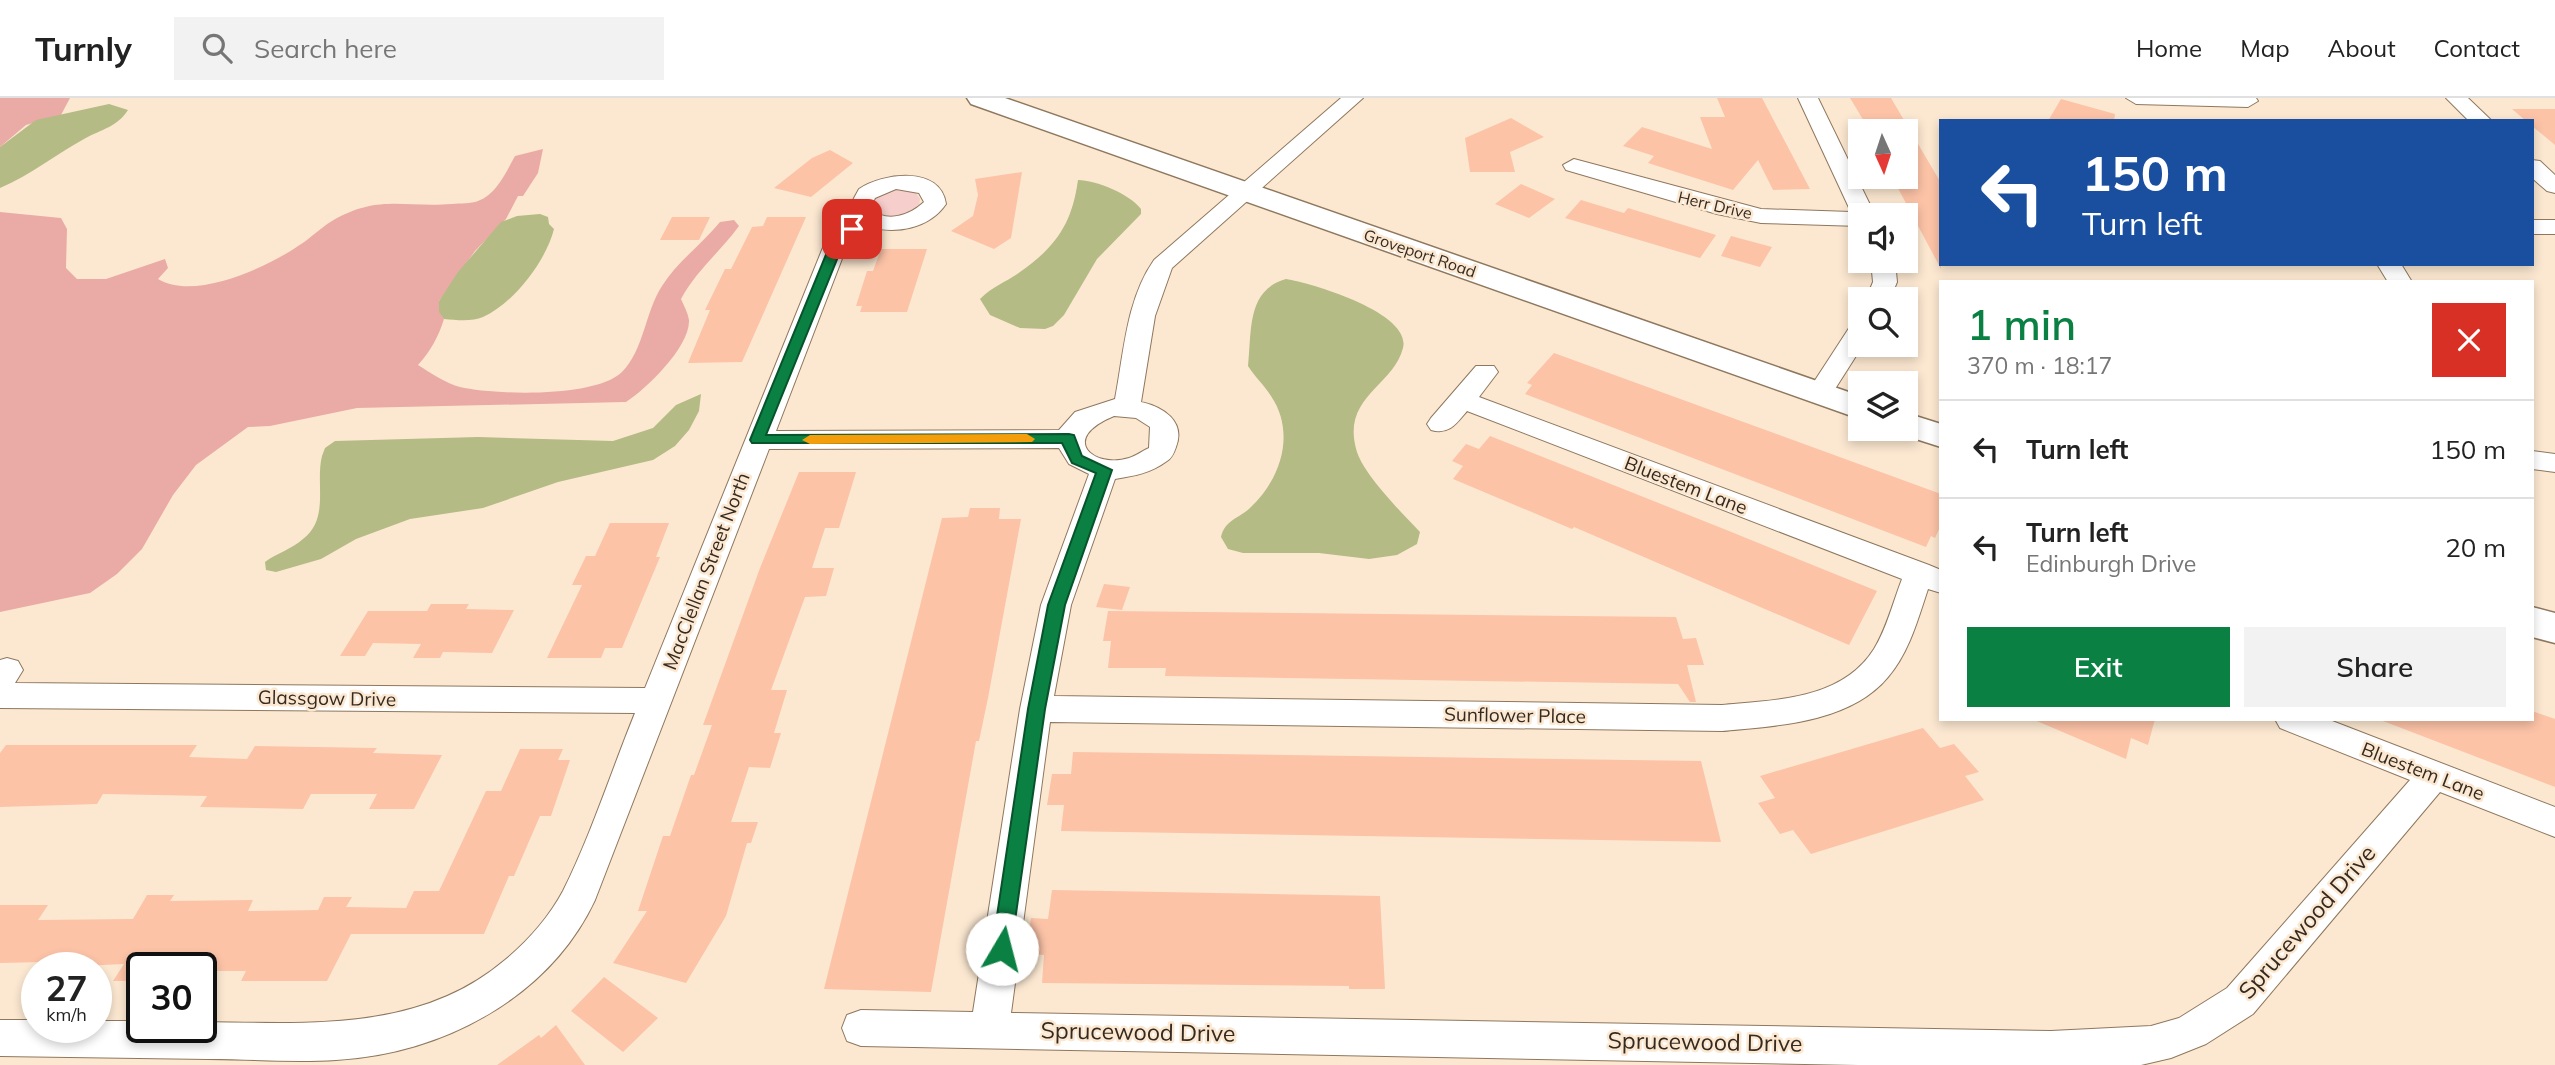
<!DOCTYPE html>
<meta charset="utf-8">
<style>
:root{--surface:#fff;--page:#f2f2f2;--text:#222;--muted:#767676;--line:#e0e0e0;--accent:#0b8043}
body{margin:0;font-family:Mulish,sans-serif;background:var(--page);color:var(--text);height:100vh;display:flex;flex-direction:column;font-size:26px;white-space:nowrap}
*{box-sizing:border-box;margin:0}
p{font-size:23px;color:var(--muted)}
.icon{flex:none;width:38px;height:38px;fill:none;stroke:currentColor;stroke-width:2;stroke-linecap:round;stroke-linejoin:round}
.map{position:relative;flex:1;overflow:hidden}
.sheet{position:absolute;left:1939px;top:182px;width:595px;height:441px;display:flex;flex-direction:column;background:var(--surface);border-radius:0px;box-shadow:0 4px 10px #0003}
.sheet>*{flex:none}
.banner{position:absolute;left:1939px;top:21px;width:595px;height:147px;border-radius:0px;box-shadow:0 4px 10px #0003;background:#1a4fa0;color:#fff;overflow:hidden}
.needle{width:46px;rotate:177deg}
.buttons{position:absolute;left:1848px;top:21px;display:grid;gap:14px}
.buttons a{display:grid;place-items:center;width:70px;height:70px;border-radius:0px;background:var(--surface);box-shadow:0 4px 10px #0003;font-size:35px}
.speed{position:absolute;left:21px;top:854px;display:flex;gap:14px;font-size:35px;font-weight:700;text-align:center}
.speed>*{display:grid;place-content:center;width:91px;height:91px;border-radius:50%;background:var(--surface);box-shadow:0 4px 10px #0003;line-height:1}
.speed small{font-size:18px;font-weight:400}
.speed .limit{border:4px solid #111;border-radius:10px;background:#fff;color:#111}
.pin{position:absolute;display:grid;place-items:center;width:60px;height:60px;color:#fff;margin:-30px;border-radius:14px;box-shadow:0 4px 10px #0006}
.me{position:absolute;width:77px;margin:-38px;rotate:8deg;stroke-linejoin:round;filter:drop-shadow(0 0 5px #0008)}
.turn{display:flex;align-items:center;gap:24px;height:147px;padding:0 28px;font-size:32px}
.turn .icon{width:91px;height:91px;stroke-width:2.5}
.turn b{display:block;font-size:49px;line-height:60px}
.round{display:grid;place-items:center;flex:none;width:74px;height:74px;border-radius:0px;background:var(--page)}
.summary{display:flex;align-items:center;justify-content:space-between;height:119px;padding:0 28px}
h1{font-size:42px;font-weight:600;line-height:52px;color:var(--accent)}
.primary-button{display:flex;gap:14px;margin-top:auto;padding:14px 28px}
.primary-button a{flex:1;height:80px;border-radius:0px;background:var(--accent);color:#fff;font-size:28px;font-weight:600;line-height:80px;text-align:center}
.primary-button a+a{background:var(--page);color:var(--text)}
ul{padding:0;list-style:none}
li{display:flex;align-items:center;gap:21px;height:98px;padding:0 28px;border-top:2px solid var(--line)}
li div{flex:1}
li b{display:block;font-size:26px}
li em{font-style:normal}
header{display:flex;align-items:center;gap:42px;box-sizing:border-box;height:98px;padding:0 35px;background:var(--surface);border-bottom:2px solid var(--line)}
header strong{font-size:33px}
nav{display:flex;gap:38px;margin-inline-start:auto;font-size:24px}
.search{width:490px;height:63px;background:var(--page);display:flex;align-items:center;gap:18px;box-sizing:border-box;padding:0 24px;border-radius:0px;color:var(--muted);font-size:26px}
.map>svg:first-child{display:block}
.green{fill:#f6cecb}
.forest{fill:#eaaba6}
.water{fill:#b4bb84}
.building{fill:#fcc3a7}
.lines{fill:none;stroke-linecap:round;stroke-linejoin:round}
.minor-casing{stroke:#8e775d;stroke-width:2}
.primary-casing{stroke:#8e775d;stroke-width:3}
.minor{fill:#fff;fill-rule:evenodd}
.primary{fill:#fff;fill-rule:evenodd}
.route{fill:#0b8043;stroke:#07532c;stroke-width:2}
.slow{fill:#f59e0b}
.labels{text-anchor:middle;stroke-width:5;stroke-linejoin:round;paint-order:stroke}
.far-street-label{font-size:16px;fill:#342a20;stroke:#fce8d1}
.street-label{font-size:19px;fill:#342a20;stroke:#fce8d1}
.near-street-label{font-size:23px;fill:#342a20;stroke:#fce8d1}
</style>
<header>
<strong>Turnly</strong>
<div class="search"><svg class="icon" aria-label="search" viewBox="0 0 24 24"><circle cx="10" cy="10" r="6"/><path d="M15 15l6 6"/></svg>Search here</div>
<nav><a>Home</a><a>Map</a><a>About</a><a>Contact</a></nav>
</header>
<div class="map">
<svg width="2555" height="967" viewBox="0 0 2555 967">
<rect width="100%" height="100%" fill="#fce8d1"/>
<path class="green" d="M897,91l19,4 4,6 -1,7c-16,14 -31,11 -49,5l-1,-11z"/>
<path class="forest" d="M0,0h70l-9,17 -35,10 -26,22z
M543,51l-5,24 -15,23h-5l-12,23 -31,32 -36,50v10l5,8c-5,17 -14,33 -26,46 11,7 29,19 42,22 35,8 135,11 162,-15 22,-22 23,-60 40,-86 15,-24 40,-42 58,-64l14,-2 5,6c-19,26 -43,45 -58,73 3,7 7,14 8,21 1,27 -43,69 -63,82l-269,6 -87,18 -22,1 -52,38 -23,30 -31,54 -25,25 -27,19 -90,19v-400l61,6 6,11 -1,39 11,11h29l59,-20 3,9 -10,11c36,22 108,-11 140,-33 12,-7 22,-18 34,-25 46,-27 72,-13 120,-17 8,-1 19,0 26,-3 19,-7 28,-29 37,-45z"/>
<path class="water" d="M109,6l19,6c-11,17 -26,19 -44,29 -28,15 -53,36 -84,49v-41l36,-27z
M1078,82c18,0 52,14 63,29v5l-44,45 -33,56 -11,11 -8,3 -25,-1 -30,-13 -10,-16c14,-14 25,-16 40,-27 37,-26 52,-49 58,-92z
M540,116l8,3 1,7 5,5c-8,32 -40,74 -71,88 -11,5 -27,3 -39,2l-5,-7v-11l19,-29 43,-50 16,-6z
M1286,181c26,4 126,34 117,69 -10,39 -63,49 -46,104 8,24 45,61 63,80l-3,12 -20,11 -28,4 -50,-6h-76l-15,-4 -7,-12c4,-17 17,-18 29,-29 31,-29 46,-75 21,-112 -7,-11 -16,-19 -23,-30 4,-34 -2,-76 38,-87z
M701,296l-2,17 -10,19 -14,16 -22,14 -95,22 -75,26 -73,11 -54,20 -35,20 -45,13 -10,-2 -1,-8c12,-9 27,-13 38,-23 27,-21 12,-55 19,-83l3,-8 10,-7 143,-4 135,4 40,-13 23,-23z"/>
<path class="building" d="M1717,0h45l48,91 -37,1 -15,-30 -25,30 -85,-27 6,-7 -31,-10 19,-19 70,22 -12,-32h25z
M1850,0h41l50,85v86l-49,-92h14v-46h-36z
M2061,1l54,15 -1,7h-66z
M2512,11h43v36l-23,-19v-5h-6z
M1511,20l33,19 -34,15 5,20h-45l-5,-34z
M830,52l23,13 -42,34 -37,-9 38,-30z
M1022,74l-11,66 -17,11 -43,-18 22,-15 5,-21 -3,-16z
M1521,86l34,15 -26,19 -34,-14z
M1581,102l43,13 4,-5 88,27 -16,23 -135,-40z
M672,119h38l-11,23h-39z
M767,119h39l-64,145 -54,1 22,-53h-5l20,-41h6l21,-42 11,-1z
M1731,138l41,11 -12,20 -39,-11z
M881,151h46l-20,63h-47l2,-6h-6l11,-35h6z
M1554,255l387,141v31l-6,13 -4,-2 -5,11 -401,-153 7,-9 -5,-2z
M1490,338l234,93 153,62 -28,54 -275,-118 -2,2 -119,-50 10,-13 -11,-5 14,-17 13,5z
M799,374h57l-17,56h-14l-13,40h22l-8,28 -21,1 -34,93h16l-13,43h7l-11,35 -21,-1 -18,55h27l-7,21h-4l-21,73 -40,67 -73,-20 34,-52h-9l25,-75h7l21,-61h3l18,-50h-9l57,-157z
M970,410h30l-1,11h22l-33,179 -9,43h-3l-45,251 -107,-3 118,-471 26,-1z
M610,425h59l-13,34h4l-38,91h-17l-4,10h-54l35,-73h-10l14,-29h9z
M1104,486l26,3 -8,23 -26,-3z
M431,506h38l-3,5 48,1 -22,43 -49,-1 -3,6h-27l8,-14 -48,-1 -8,13h-25l28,-45h59z
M1108,513l568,6 7,22 13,-1 8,27h-17l9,37h-6l-12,-18 -513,-8 1,-8h-58l3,-27h-8z
M2532,613l23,8v68l-172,-66 149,-2z
M2032,621h123l-7,26 -17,-7 -5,21z
M1923,630l17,20 14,-4 25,28 -14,4 19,24 -173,54 -18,-24 -13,4 -22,-31 17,-5 -15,-22z
M6,647h191l-8,12 58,2 8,-13 122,2 -4,5 69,2 -28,54h-45l8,-15h-66l-8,15 -103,-2 7,-11 -104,-2 -6,10 -97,3v-54z
M520,651h43l-5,11h12l-19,56h-11l-26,60h-5l-25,58h-133l-24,47h-86l5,-10h-45v-3h-59v13h-29l11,-17 -84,4 4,-6 -44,1v-58h48l-10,15 95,-1 14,-24h27l-4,6 83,-1 -5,11 70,-1 6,-13h28l-6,10 60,1 8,-17h25l47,-100h15z
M1073,654l628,9 20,81 -660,-11 3,-26h-17l5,-31h19z
M1052,792l328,6 5,93h-36v-3l-307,-3 2,-28 -18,-1 5,-36 17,1z
M604,879l54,41 -35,34 -52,-41z
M556,927l29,40h-88l42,-30 2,3z"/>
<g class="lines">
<g class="minor-casing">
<path id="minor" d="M1341,0h22l-191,170 -17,48 -14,86c22,5 45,19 35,45 -2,6 -4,11 -9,14 -16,12 -33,15 -52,18l-44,126 -17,91 668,9c53,-5 120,-5 152,-56 13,-21 19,-47 28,-70l-435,-168c-11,13 -18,24 -36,19l-4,-6 4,-6 45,-52h18l4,6 -19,25 450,168 12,5v23l-13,-4c-10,30 -19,64 -40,88 -38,46 -112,49 -166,54l-672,-9 -39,291 1040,18 100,-5 28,-8 48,-30 183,-208 -130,-52 -5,-9h52l228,88v30l-115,-45 -187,222 -47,30 -35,14 -30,7h-283l-997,-19 -14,-5 -5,-13 5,-13 14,-5 112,2 47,-303 21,-104 48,-131 -20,-10 -10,-16 -290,1 -174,451c-46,98 -153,154 -259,160 -42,3 -86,-1 -128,-1 -69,-1 -139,-2 -208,-3v-36h37v7h59v-6h46v6h59v-5c106,1 218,11 304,-62 23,-19 44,-43 58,-69 28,-56 48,-119 72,-178l-635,-5v-48l7,-2 11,3 5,9 -8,13 630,5 181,-448 26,-22 -5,-7 12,-22c23,-16 82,-24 87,15 -17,25 -50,30 -77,23l-21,16 -72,188 283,-1 16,-18 40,-13c9,-46 11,-99 39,-139zM896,91l23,4 5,9c-15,14 -37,21 -54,7l5,-11zM1114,318l22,2 14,9 -1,21c-7,3 -13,8 -20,10 -35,11 -71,-19 -15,-42z
M1798,0h20l57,117h-15v11l-99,-3 -44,-9 -151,-44 -3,-5 11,-6 187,50 90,3z
M2126,0h130l2,3 -10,6 -112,-3z
M2446,0h22l24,23h-23z
M2532,62l8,1 15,14v18l-8,-2 -15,-13z
M2532,122h23v14h-23z
M1871,163h24l2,21 -7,17h-24l7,-17z
M2377,166h24l11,18h-24z
M1860,224v23h3l-35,55h-18l-4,-6 4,-6 41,-63z
M2532,353l23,3v18l-23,-3z"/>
</g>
<g class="primary-casing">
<path id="primary" d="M967,0h38l855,298v23l-889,-315z
M1906,315l35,11v23l-47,-15 -2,-3h14z
M2532,509l23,6v30l-23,-6z"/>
</g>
<use href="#minor" class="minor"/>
<use href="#primary" class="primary"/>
</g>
<path class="route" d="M852,128l6,3 -14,13 -78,193 303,-1 5,1 8,21 30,14 -47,135 -20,104 -34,240 -2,6 -7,3 -7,-3 -3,-6 36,-240 20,-104 48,-132 -24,-10 -10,-20h-310l-2,-3 82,-200z"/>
<path class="slow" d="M1027,336l8,5 -3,3 -222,2 -8,-4 8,-5z"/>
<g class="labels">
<g class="far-street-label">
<text transform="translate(1715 107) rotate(13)" y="6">Herr Drive</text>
<text transform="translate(1420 155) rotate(19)" y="6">Groveport Road</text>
</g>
<g class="street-label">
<text transform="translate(1686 387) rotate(21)" y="7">Bluestem Lane</text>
<text transform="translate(706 473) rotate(-69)" y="7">MacClellan Street North</text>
<text transform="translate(327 600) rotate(1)" y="7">Glassgow Drive</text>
<text transform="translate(1515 617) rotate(1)" y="7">Sunflower Place</text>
<text transform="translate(2423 673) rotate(21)" y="7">Bluestem Lane</text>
</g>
<g class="near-street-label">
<text transform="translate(2307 824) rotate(-49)" y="8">Sprucewood Drive</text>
<text transform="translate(1138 934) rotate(1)" y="8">Sprucewood Drive</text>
<text transform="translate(1705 944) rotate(1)" y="8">Sprucewood Drive</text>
</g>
</g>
</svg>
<div class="buttons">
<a><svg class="needle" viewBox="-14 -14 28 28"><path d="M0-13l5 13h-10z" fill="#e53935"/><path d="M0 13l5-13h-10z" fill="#767676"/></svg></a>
<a><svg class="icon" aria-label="sound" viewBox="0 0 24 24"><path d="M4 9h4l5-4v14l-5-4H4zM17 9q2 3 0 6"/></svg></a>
<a><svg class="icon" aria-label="search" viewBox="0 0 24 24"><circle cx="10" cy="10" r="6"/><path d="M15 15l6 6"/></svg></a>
<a><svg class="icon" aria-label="layers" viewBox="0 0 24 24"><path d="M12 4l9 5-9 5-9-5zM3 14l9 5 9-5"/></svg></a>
</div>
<div class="speed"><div>27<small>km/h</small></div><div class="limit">30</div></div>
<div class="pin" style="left:852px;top:131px;background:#d93025"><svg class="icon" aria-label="arrive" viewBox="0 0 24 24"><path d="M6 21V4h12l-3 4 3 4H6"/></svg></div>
<svg class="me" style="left:1002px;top:851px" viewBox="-20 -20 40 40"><circle r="19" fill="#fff"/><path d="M0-13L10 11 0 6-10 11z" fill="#0b8043"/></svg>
<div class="banner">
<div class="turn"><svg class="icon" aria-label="left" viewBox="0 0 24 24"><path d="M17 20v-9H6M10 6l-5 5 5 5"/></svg><div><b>150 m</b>Turn left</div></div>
</div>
<section class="sheet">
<div class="summary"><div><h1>1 min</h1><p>370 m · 18:17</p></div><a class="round" style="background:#d93025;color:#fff"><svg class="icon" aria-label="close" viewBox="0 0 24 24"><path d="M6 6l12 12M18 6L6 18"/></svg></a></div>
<ul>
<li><svg class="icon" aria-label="left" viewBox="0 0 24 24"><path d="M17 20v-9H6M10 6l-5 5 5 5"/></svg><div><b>Turn left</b></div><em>150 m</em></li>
<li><svg class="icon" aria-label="left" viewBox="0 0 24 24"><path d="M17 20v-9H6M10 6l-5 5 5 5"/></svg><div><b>Turn left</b><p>Edinburgh Drive</p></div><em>20 m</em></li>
</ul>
<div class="primary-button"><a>Exit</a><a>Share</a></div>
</section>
</div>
